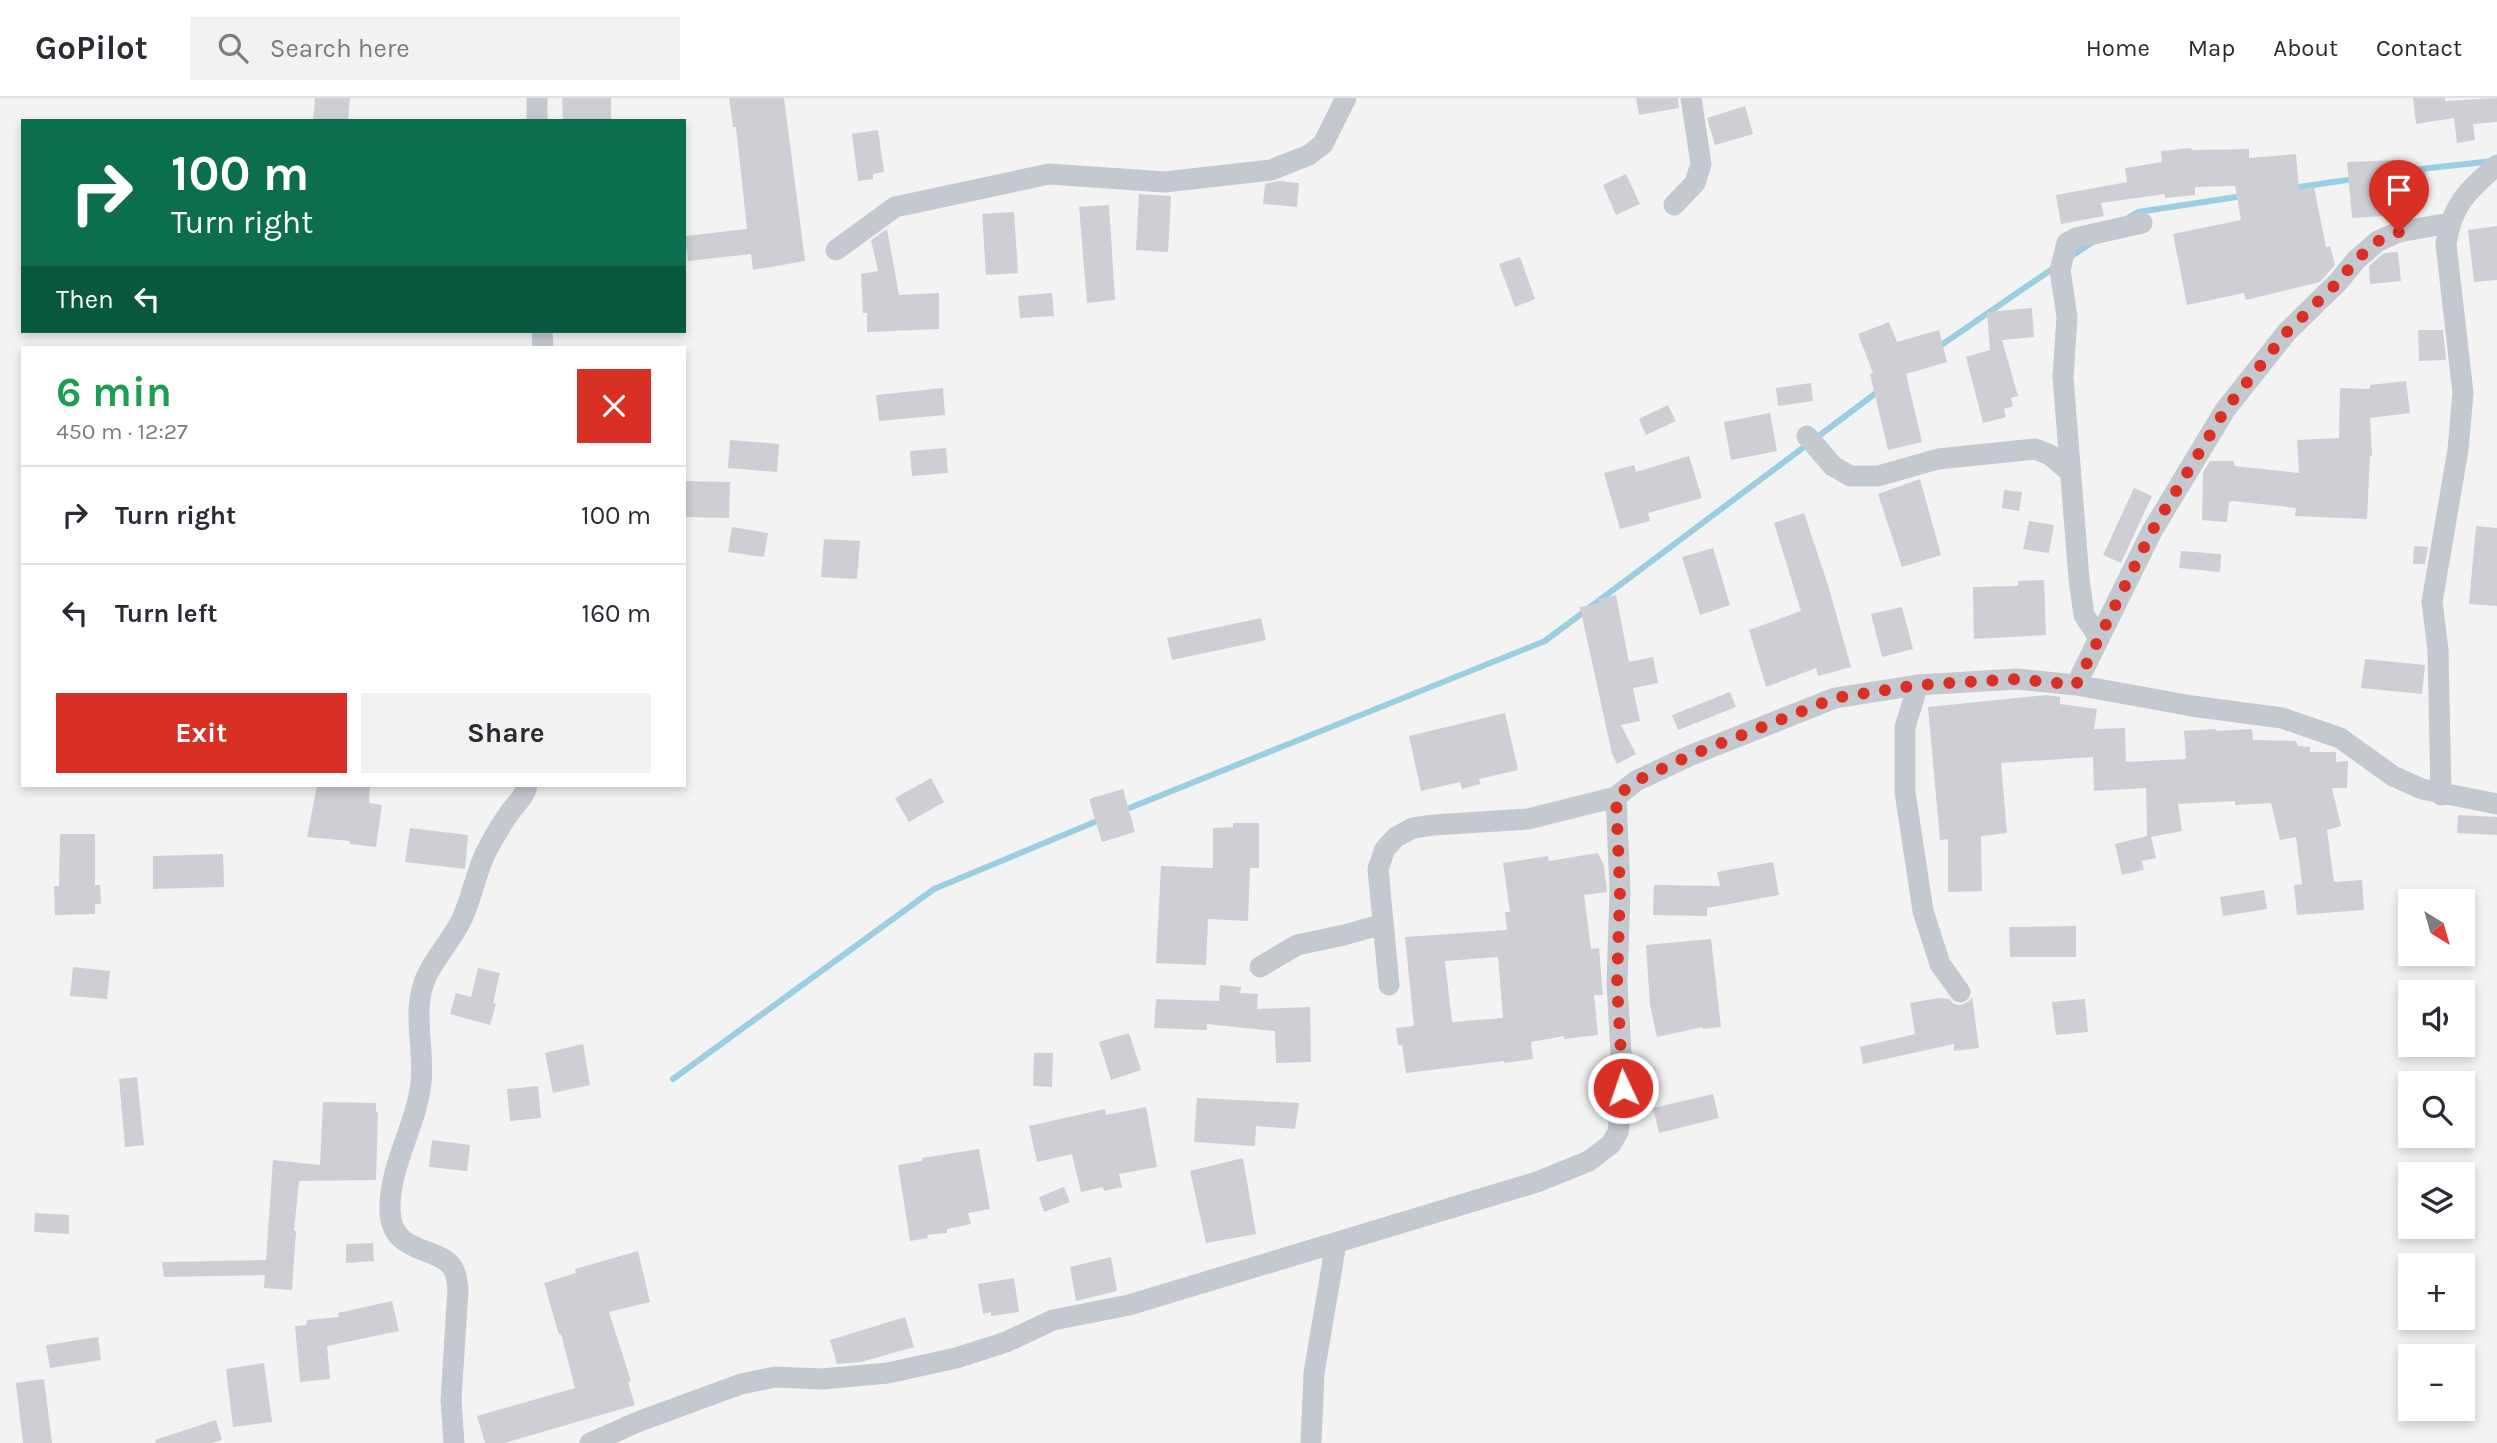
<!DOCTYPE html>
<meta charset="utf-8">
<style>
:root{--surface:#fff;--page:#f2f2f3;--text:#2b2b33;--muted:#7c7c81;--line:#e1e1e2;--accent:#d93025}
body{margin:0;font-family:Karla,sans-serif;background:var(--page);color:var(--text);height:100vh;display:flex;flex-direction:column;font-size:26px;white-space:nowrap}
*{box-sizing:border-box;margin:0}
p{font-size:23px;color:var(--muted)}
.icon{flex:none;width:38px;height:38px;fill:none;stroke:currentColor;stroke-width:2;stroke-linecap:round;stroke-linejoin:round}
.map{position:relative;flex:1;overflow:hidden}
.panel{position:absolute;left:21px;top:248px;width:665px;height:441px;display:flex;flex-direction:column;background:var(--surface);border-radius:0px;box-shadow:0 4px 10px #0003}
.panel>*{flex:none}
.hud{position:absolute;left:21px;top:21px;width:665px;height:214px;border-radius:0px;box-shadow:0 4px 10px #0003;background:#0b6e4f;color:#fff;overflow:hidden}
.needle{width:46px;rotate:143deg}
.buttons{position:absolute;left:2398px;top:791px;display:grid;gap:14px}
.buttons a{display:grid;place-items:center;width:77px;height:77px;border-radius:0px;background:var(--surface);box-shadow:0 4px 10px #0003;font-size:35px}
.pin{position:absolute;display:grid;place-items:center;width:60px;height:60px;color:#fff;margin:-72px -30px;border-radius:50% 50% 50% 0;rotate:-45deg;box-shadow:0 0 7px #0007}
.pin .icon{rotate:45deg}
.me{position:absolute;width:77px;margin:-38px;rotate:357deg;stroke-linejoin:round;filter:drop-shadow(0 0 5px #0008)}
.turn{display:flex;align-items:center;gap:24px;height:147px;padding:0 35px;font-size:32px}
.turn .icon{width:91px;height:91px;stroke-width:2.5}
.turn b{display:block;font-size:49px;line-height:60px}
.then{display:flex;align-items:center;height:66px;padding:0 35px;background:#0003;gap:14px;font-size:26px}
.round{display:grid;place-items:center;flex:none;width:74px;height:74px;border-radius:0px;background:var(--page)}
.summary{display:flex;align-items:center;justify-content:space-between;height:119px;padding:0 35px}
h1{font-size:42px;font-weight:700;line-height:52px;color:#1e9e55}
.primary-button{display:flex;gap:14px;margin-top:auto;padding:14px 35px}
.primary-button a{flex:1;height:80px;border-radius:0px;background:var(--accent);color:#fff;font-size:28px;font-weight:700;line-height:80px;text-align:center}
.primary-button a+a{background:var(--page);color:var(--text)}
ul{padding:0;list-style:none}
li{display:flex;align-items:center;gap:21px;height:98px;padding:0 35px;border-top:2px solid var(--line)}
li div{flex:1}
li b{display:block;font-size:26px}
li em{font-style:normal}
header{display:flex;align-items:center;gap:42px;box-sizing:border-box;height:98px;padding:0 35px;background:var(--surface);border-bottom:2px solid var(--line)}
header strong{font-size:33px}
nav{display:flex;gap:38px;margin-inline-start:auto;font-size:24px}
.search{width:490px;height:63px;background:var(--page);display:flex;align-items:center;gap:18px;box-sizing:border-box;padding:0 24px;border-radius:0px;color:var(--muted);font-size:26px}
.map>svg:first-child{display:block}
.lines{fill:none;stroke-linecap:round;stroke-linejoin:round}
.stream{stroke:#9bcee3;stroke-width:6}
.building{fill:#cdcfd4;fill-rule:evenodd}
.street{stroke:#c3c9cf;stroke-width:21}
.route{stroke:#d93025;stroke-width:12;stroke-dasharray:0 21.6}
</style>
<header>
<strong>GoPilot</strong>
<div class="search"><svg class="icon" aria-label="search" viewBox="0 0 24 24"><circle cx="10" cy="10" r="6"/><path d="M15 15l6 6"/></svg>Search here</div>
<nav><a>Home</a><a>Map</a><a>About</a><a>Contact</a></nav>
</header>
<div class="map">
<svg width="2497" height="1345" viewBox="0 0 2497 1345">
<rect width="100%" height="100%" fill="#f4f3f3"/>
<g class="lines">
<path class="stream" d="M2403,73l90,-10
M2292,90l62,-9
M2128,120l10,-6 105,-16
M2070,159l23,-15
M1937,250l118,-81
M1122,713l423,-170 335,-251
M673,981l261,-190 168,-70"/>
</g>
<path class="building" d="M315,0h35l-2,23h-35z
M562,0h49v23h-48z
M729,0h55l21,163 -52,9 -2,-16 -63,7 -3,-25 62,-7 -11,-102h-3z
M1636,0h42l1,10 -40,7z
M2413,0h32v3l52,-3v24l-24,2 2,16 -18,3 -3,-25 -38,6z
M1745,8l8,28 -38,11 -8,-27z
M878,32l6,42 -11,2v5l-15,2 -6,-47z
M2191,50l1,2 57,-1v9l47,-4 3,36 15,-3 12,60 4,-1 5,19 -7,8 -8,9 -74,18 -2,-7 -57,12 -14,-71 68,-14 -6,-34 -40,1v8l-30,3v-4l-64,9 3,13 -43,8 -5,-29 71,-13 -2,-14 37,-6 -1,-11z
M2397,62l1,10 28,1v26l-27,-1 1,19 -48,3 -5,-56z
M1626,76l14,30 -24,11 -13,-30z
M1278,83l21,2 -2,24 -34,-3 2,-20z
M1139,96l32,2 -3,56 -32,-2z
M1109,107l6,95 -28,3 -8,-96z
M1014,114l4,61 -32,2 -4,-61z
M2497,128v54l-23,2 -6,-52z
M887,131l12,66 40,-2v36l-72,3v-19h-4l-2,-39 17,-3 -7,-31z
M2398,154l3,29 -31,3 -1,-18 15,-13z
M1520,159l15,42 -20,8 -16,-43z
M1052,195l2,23 -34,2 -2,-22z
M2032,210l2,29 -32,3 16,56 -7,2 2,8 -9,3 2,8 -23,6 -17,-66 24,-7 -3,-38z
M1889,224l8,20 42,-12 8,32 -41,12 16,68 -34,8 -18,-76 3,-1 -15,-39z
M2418,232h25l3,30 -27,1z
M2406,283l4,32 -40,5 2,38h-2l-3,63 -72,-3 1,-8 -63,-7 -4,1 -2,20 -25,-2 1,-48 7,-11h24v5l65,7 -2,-33 42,-2 1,-50 30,1v-4z
M1811,285l2,18 -35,5 -2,-18z
M943,290l2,27 -66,6 -3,-26z
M1668,307l8,16 -30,14 -7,-16z
M1770,315l7,38 -46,9 -7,-38z
M730,342l49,4 -2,28 -49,-4z
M946,350l2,25 -36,3 -2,-25z
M1689,358l13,42 -54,15 2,8 -30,8 -16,-56 30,-8 2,7z
M1920,381l21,76 -39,12 -24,-73z
M684,383l46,1 -1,36 -45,-1z
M2134,390l18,8 -31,67 -18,-8z
M2004,392l18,2 -3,19 -17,-3z
M1804,415l24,72 23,82 -33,9 -2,-8 -50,19 -17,-57 52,-19 -27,-88z
M2029,423l25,4 -5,28 -26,-4z
M2476,428l21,2v78l-28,-2z
M732,429l36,6 -4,24 -36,-5z
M824,441l36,2 -3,38 -36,-2z
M2414,448l14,1 -3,17h-12z
M1713,450l17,57 -30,10 -18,-58z
M2181,453l40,3 -1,18 -41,-4z
M2044,482l2,55 -72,4 -1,-52 45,-1v-5z
M1616,497l13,67 24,-5 5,26 -25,5 7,33 -19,4 15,29 -19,10 -5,-10 -32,-147 20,-4 -1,-4z
M1902,509l11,42 -31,8 -11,-43z
M1261,520l5,22 -94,20 -5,-22z
M2365,561l60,6 -3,29 -61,-6z
M1730,594l6,15 -58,23 -6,-15z
M2046,597l14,2v7l37,5 -3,20 31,-1 1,34 60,-3 -2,-28 32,-2v2l36,-2 1,11 43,1 2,5 12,1v5h26v10l12,-1 -1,27h-15l9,38 -14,4 7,52 28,-2 2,30 -67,5 -3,-30 8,-1 -6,-47 -16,3 -9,-37 -36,2v-4l-57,3 4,27 -31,6 5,21 -14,3 2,9 -22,5 -7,-31 32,-8 -1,-48 -52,3 -1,-34 -92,6 6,70 -26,3 1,55 -34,1v-53l-8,1 -12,-133z
M1505,615l13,57 -39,9 1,5 -18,5 -2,-7 -39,9 -12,-55z
M931,680l13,24 -35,20 -14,-24z
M317,688h53l-1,17 13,2 -6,42 -26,-3v-3l-43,-4z
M1123,691l12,43 -33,10 -13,-43z
M2458,717l39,2v18l-40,-2z
M1233,725h26v45h-9l-2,53 -40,-2 -2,46 -50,-2 5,-97 52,2v-40l20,-1z
M410,730l58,7 -3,34 -60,-7z
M60,736h35v51h5l1,19h-6v10l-40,1 -1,-29h5z
M1598,755l6,13 3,26 -23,3 7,54 8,-1 2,25 2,22h-9l4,40 -34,4v-3l-33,6 2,17 -29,4v-2l-98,12 -4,-28h-4l-2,-17 18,-2 -9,-89 102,-7 -2,-18h5l-7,-49 45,-7 1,5zM1498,859l5,61 -51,4 -7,-61z
M223,756l1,33 -71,2v-33z
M1773,764l6,33 -72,13v8l-54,-1 1,-30 66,1 -3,-14z
M2264,792l3,19 -44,7 -3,-19z
M2076,828v31h-66l-1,-30z
M1711,841l10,88 -18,2v-2l-46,10 -7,-32 -4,-60z
M73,869l37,4 -3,28 -37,-3z
M478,870l22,5 -7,30 3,1 -6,21 -40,-11 6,-21 15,4z
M1220,887l21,2 -1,6 18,1 -1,15 53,-2 1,55 -35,1 -1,-32 -68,-7v6l-53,-2 2,-29 63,2z
M1972,899l7,51 -25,3v-7l-91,20 -3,-17 55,-13 -5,-31 29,-5 10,1 5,5 7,1 7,-3z
M2085,901l3,33 -32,3 -4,-33z
M1129,935l12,37 -30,10 -12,-38z
M583,946l7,41 -37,8 -8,-40z
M1034,955h19l-1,34 -19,-1z
M137,979l7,68 -19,2 -6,-68z
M538,988l3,32 -31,3 -3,-32z
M1713,996l6,24 -60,15 -6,-25z
M1197,1000l102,5 -4,26 -39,-3 -1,20 -61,-4z
M323,1004l53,1v9h2l-2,68 -77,1 -5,50h2l-4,59 -28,-2 1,-13 -101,2 -2,-15 104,-2 7,-100 47,5z
M1146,1009l11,60 -38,7 3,13 -18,4 -1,-4 -22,5 -9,-38 -35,8 -8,-36 76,-17 1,6z
M432,1042l38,5 -3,26 -38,-4z
M979,1051l11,60 -22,4 3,11 -24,5v4l-20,2 1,3 -18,3 -12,-76 24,-4v-3z
M1243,1060l13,76 -50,9 -16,-72z
M1064,1089l6,15 -26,10 -5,-15z
M35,1115l34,2v19l-35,-2z
M373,1145l1,18 -28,2v-19z
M638,1153l12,51 -41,10 22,69 -3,1 7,23 -130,38h-20l-8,-27 98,-28 -14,-54 -2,1 -15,-52 32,-10 -1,-4z
M1111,1159l6,34 -41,10 -6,-34z
M1014,1180l5,34 -28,4v-4l-8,2 -5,-30z
M392,1203l7,30 -72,15 3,33 -30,3 -5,-56 11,-1 1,-5 32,-3 -1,-4z
M905,1219l9,30 -53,15 -24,2 -7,-24z
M98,1239l3,23 -51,8 -4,-23z
M264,1265l8,59 -39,5 -7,-58z
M44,1281l8,64h-29l-7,-60z
M216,1322l6,20 -11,3h-55l-1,-3z"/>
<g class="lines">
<path class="street" d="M537,0v23
M1674,107l21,-22 6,-19 -10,-66
M836,152l59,-43 154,-33 116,8 106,-12 38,-15 14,-11 23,-46
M542,233l1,17
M1807,338l26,30 17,10h28l60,-17 97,-10 15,6 20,17
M2099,540l-15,-23 -5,-36 -16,-202 4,-60 -7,-47 7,-27 9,-5 66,-15
M1918,587l-13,42v65l18,119 17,53 20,28
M2076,587l76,-154 73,-121 62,-78 51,-50 18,-22 22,-19 21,-9 50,-9
M2441,697l-3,-145 -6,-48 26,-152 5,-57 -17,-149c6,-40 22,-53 51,-79
M1260,869l37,-22 47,-10 39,-11
M1389,887l-11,-116 7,-20 11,-12 17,-9 20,-3 95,-6 88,-22 20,-16 53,-25 146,-58 83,-13 99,-6 59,6 116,21 90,12 58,20 53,38 29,13 75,15
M454,1345l-3,-43 7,-111c-1,-5 -1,-11 -3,-16 -9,-29 -63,-14 -65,-62 -1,-46 26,-84 31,-128 4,-38 -11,-75 7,-110 9,-17 22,-32 32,-50 11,-21 15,-47 25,-69 7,-14 16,-29 25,-42 6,-8 15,-16 17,-26
M590,1345l50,-22 101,-37 34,-7 47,2 66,-6 68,-15 50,-16 47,-22 76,-15 408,-123 52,-21 22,-17 7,-12 5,-44 -6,-104 3,-94 -4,-93
M1311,1345l3,-70 22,-130"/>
</g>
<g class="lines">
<path class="route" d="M1623,990l-6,-104 3,-94 -4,-93 20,-16 53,-25 146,-58 83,-13 99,-6 59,6 76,-154 73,-121 62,-78 51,-50 18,-22 22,-19 21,-9"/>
</g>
</svg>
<div class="buttons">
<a><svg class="needle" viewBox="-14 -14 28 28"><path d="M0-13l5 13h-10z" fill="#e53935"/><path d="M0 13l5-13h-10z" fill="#7c7c81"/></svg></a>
<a><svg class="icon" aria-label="sound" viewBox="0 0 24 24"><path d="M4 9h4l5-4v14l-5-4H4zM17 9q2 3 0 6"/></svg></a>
<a><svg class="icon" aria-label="search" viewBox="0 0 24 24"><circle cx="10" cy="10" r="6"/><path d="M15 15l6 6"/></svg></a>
<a><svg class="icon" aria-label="layers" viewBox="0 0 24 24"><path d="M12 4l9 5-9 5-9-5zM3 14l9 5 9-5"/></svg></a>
<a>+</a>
<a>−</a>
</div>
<div class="pin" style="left:2399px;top:134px;background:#d93025"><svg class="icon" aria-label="arrive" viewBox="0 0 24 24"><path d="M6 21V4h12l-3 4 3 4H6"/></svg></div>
<svg class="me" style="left:1623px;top:990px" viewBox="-20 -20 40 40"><circle r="17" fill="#d93025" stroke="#fff" stroke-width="3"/><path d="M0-11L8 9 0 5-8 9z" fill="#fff"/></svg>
<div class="hud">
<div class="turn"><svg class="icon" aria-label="right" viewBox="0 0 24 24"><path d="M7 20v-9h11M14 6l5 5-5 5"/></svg><div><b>100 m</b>Turn right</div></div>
<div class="then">Then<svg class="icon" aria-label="left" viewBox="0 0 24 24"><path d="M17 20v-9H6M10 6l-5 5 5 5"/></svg></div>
</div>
<section class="panel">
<div class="summary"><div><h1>6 min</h1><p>450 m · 12:27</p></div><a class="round" style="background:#d93025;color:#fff"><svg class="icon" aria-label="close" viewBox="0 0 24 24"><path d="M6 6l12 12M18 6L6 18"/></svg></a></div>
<ul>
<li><svg class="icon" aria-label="right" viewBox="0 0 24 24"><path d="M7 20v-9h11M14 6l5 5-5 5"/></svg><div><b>Turn right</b></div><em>100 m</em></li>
<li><svg class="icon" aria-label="left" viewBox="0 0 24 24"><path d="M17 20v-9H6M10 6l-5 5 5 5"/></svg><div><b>Turn left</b></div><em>160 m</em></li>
</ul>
<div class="primary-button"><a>Exit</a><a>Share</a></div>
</section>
</div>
